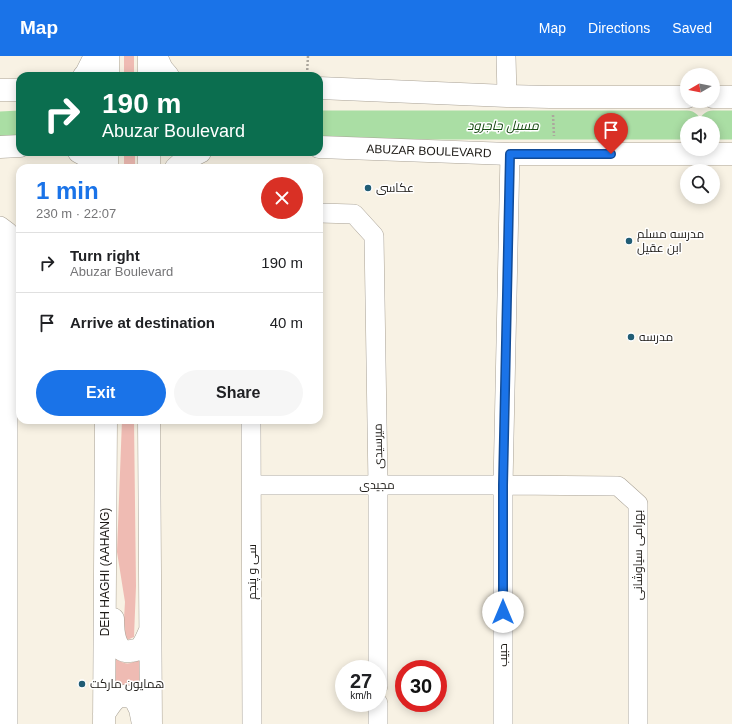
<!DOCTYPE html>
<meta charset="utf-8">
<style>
:root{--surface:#fff;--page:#f6f6f6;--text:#202124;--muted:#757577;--line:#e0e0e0;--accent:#1a73e8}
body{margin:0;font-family:Helvetica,Cairo,sans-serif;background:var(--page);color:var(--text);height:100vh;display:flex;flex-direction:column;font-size:15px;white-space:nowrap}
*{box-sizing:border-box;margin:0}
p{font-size:13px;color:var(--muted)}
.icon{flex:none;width:22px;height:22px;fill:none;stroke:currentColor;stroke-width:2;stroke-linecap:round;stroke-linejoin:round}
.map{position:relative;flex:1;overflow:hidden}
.sheet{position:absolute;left:16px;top:108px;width:307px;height:260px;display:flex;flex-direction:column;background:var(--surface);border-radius:12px;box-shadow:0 2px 10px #0003}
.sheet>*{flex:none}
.top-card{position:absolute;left:16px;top:16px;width:307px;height:84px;border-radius:12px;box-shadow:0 2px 10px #0003;background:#0b6e4f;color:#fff;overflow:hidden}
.needle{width:26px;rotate:260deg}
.buttons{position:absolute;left:680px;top:12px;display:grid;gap:8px}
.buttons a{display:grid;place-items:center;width:40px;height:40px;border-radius:50%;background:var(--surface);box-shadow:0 2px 10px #0003;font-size:20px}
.speed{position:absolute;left:335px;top:604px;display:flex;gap:8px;font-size:20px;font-weight:700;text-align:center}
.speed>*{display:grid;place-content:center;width:52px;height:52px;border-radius:50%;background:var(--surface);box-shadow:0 2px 10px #0003;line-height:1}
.speed small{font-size:10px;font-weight:400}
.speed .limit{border:6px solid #d22;background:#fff;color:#111}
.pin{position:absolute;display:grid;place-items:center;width:34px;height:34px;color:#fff;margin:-41px -17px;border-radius:50% 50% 50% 0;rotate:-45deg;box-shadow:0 0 4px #0007}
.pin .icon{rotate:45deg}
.me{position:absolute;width:44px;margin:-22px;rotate:0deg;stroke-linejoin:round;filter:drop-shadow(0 0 3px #0008)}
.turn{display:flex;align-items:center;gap:14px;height:84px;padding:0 20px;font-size:18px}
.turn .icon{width:52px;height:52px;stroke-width:2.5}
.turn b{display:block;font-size:28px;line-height:34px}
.round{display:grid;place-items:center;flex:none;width:42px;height:42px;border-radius:21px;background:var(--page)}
.head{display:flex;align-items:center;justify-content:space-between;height:68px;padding:0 20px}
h1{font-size:24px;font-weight:600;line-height:30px;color:var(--accent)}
.button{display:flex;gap:8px;margin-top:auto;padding:8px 20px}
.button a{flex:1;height:46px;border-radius:24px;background:var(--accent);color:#fff;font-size:16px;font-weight:600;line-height:46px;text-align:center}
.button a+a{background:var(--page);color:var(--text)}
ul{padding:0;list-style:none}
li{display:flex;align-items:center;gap:12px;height:60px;padding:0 20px;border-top:1px solid var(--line)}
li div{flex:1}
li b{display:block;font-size:15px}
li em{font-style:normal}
header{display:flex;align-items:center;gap:24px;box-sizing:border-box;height:56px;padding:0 20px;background:var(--accent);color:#fff}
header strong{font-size:19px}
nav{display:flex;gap:22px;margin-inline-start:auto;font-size:14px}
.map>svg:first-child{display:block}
.green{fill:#efbbb3}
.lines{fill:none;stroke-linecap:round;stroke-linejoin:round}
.river{stroke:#aadea4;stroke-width:29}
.minor-casing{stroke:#a9a296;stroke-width:20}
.secondary-casing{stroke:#a9a296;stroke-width:23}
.primary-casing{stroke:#a9a296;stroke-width:23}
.path{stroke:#aca79d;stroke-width:2.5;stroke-dasharray:2 2;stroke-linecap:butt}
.minor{stroke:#fff;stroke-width:19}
.secondary{stroke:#fff;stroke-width:22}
.primary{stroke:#fff;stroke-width:22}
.route-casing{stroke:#114b97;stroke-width:10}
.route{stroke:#1a73e8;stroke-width:7}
.poi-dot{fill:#215d75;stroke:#fff;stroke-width:1.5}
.labels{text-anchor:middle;stroke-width:3;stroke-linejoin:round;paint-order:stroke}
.street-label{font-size:12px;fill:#1d1a16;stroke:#fff}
.poi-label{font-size:12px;fill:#1d1a16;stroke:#fff;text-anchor:start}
.water-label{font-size:13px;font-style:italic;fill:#174a12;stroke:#fff}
</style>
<header>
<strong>Map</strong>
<nav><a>Map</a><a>Directions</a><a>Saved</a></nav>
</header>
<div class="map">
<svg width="732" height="668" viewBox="0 0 732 668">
<rect width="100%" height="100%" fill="#f8f2e4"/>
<path class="green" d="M124,0h10v20h-10z
M124,96h11v16h-11z
M122,364h12l2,166 -2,51 -7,3 -4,-5 2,-33 -8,-50z
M110,597c15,13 18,14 34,2l1,40 -6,-8c-16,-4 -17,-3 -29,8z"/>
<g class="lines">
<path class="river" d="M319,69h368
M713,69h19
M0,70l20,-1"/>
<g class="minor-casing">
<path id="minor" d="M506,0l1,40
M319,157l35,1 20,22 4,249v201
M0,170l8,6v492
M251,364l1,304
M252,429h251l115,1 20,18v220
M378,668v-21
M503,668v-239l7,-331"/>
</g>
<g class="secondary-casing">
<path id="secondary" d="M156,0l6,13 6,7
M84,20l2,-2 9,-18
M319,32l188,8 43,1h137
M0,34h20
M713,41h19
M0,91l20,-1
M319,91l191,7h222
M79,96l9,5 8,11
M176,112l10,-9 14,-7"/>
</g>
<g class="primary-casing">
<path id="primary" d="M108,20v-20
M149,20v-20
M107,112v-16
M149,112v-16
M149,364l2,304
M113,563c0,12 1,35 18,32 4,-1 7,-1 9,-3 5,-4 7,-12 10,-17
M104,658c9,-14 13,-23 31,-15l5,10 3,15
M104,668l2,-304"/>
</g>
<path class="path" d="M307,18l1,-18
M553,59l1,21"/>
<use href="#minor" class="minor"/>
<use href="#secondary" class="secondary"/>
<use href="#primary" class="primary"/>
</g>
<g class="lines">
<g class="route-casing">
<path id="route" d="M503,556v-127l7,-331h101"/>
</g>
<use href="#route" class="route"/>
</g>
<g class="poi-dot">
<circle cx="368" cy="132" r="4"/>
<circle cx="629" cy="185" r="4"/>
<circle cx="631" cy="281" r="4"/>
<circle cx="82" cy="628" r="4"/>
</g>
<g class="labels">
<g class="street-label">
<text transform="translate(429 95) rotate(2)" y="4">ABUZAR BOULEVARD</text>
<text transform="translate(378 390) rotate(-91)" y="4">میرسیدی</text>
<text x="377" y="433">مجیدی</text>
<text transform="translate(638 499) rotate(-90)" y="4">بهرامی سیاوشانی</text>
<text transform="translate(105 516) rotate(-90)" y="4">DEH HAGHI (AAHANG)</text>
<text transform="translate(252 516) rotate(-90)" y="4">سی و پنجم</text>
<text transform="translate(503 599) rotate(-90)" y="4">حبیب</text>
</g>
<g class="poi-label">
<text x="376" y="136">عکاسى</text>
<text x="637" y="182">مدرسه مسلم<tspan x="637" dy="14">ابن عقیل</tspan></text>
<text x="639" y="285">مدرسه</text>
<text x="90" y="632">همایون مارکت</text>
</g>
<g class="water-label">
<text x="503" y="74">مسیل جاجرود</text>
</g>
</g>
</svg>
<div class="buttons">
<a><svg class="needle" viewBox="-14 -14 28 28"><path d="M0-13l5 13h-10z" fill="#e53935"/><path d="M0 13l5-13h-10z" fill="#757577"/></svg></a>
<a><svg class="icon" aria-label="sound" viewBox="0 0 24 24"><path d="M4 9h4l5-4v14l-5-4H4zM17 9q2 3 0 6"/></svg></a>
<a><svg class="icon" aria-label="search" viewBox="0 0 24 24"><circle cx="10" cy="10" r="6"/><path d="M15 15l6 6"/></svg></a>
</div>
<div class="speed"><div>27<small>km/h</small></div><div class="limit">30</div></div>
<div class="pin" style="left:611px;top:98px;background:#d93025"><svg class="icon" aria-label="arrive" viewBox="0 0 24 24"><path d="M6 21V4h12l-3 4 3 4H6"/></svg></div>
<svg class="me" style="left:503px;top:556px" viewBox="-20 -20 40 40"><circle r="19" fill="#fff"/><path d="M0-13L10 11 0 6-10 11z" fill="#1a73e8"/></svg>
<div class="top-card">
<div class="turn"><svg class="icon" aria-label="right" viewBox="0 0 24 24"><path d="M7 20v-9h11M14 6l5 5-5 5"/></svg><div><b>190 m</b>Abuzar Boulevard</div></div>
</div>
<section class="sheet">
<div class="head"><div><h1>1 min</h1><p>230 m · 22:07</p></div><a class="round" style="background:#d93025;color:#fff"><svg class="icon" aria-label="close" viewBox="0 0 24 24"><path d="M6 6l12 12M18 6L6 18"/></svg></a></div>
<ul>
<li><svg class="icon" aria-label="right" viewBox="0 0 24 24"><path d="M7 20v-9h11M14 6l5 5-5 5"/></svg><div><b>Turn right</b><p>Abuzar Boulevard</p></div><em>190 m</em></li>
<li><svg class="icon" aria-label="arrive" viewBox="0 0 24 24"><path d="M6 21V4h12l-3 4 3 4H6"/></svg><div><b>Arrive at destination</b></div><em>40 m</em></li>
</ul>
<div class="button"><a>Exit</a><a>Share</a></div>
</section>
</div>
